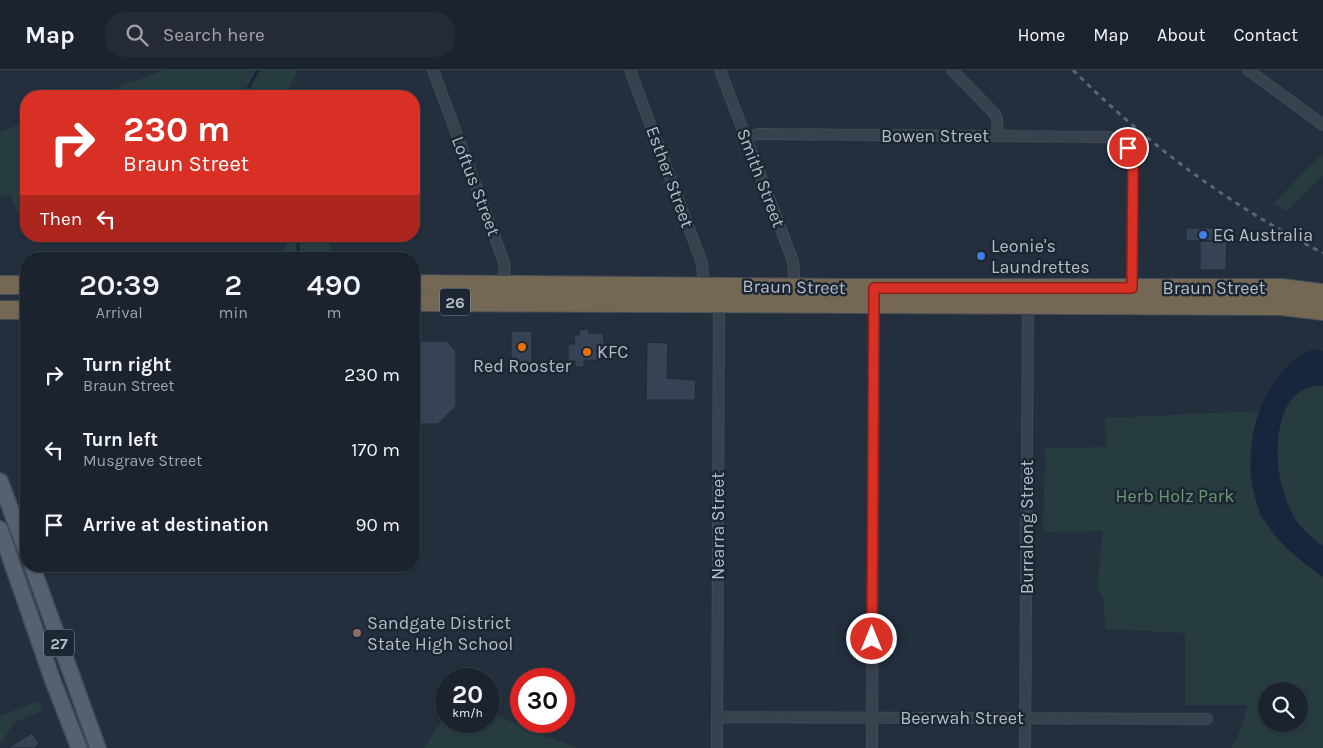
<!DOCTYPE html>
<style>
:root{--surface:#1b232e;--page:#242b36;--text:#f1f3f6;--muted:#a0a4aa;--line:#39404a}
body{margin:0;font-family:Karla,sans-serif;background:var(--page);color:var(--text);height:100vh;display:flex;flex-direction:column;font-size:19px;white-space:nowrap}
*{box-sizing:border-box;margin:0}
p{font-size:16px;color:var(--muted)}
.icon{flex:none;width:28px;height:28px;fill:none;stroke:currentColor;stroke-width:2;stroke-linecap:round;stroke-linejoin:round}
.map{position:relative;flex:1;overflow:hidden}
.details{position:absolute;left:20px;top:182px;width:400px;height:320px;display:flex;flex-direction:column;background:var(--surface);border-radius:20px;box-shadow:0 1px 4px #0004,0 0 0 1px var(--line)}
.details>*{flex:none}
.banner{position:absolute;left:20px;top:20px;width:400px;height:152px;border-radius:20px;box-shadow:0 1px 4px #0004,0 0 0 1px var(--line);background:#d93025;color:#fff;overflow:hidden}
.tools{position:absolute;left:1258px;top:612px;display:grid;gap:10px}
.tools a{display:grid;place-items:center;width:50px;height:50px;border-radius:50%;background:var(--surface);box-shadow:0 1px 4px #0004,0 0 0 1px var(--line);font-size:25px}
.speed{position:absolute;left:435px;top:598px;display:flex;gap:10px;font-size:25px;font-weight:700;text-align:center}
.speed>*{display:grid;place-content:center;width:65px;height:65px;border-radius:50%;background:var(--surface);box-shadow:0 1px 4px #0004,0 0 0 1px var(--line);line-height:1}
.speed small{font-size:12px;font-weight:400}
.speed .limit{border:8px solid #d22;background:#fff;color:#111}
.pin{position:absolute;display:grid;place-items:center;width:42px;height:42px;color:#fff;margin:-21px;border:2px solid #fff;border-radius:50%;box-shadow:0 1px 5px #0007}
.me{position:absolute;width:55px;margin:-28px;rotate:0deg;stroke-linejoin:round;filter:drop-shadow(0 0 4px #0008)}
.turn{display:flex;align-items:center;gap:18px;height:105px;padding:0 20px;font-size:22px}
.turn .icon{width:65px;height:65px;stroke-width:2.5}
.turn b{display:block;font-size:35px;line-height:42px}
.then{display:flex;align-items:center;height:48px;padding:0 20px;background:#0003;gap:10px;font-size:19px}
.eta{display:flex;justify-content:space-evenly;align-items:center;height:85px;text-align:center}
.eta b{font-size:30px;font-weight:600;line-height:35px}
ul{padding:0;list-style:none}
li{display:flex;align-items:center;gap:15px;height:75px;padding:0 20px}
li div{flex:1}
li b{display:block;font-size:19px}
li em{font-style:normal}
header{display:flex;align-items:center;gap:30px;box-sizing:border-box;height:70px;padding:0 25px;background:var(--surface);border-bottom:1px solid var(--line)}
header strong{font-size:24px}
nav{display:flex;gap:28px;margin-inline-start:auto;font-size:18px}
.search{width:350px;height:45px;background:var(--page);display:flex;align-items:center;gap:12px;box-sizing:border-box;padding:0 18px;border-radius:20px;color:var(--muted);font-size:19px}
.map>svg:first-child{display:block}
.green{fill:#263c3f;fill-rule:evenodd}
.water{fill:#17263c}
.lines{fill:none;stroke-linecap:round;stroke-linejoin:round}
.stream{stroke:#17263c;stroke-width:3}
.building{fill:#364354;stroke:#1f2835}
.street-casing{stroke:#414a57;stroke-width:12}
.primary-casing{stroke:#414a57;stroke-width:18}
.highway-casing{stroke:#434c59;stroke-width:20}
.street{stroke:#38414e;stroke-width:10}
.primary{stroke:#56606e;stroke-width:15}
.highway{stroke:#746855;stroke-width:18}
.rail{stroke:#5a6575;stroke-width:3;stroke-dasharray:5 5;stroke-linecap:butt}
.route-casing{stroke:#8d1f18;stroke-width:12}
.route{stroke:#d93025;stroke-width:9}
.shop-dot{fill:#3f7fe0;stroke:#1d2633;stroke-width:2}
.food-dot{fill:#e8710a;stroke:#1d2633;stroke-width:2}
.education-dot{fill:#8d6e63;stroke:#1d2633;stroke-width:2}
.labels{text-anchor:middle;stroke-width:5;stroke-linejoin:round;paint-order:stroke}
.shield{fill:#1d2633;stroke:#878f9c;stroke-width:1}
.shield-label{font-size:16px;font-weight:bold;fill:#b4bcc9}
.street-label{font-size:18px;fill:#b4bcc9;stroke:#1d2633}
.poi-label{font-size:18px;fill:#b4bcc9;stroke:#1d2633;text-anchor:start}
.park-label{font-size:18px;fill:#6b9a76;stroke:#1d2633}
</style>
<header>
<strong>Map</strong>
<div class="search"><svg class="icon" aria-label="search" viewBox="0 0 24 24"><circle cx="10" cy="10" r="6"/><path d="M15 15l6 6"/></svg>Search here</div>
<nav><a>Home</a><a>Map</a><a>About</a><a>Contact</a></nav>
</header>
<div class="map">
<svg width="1323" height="678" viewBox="0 0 1323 678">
<rect width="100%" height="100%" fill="#242f3e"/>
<path class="green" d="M164,0h134l-13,26h-190z
M26,52v85l-9,4 -7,-17 -10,3v-65z
M1321,85l2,2v18l-37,36 -12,-8z
M287,166h43l1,23h-48z
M1314,315l9,1v160c-9,-6 -21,-17 -27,-26 -18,-29 -25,-80 -11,-112 5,-11 18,-18 29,-23z
M1259,341c-12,33 -8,65 1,98l-2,4 28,35 37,29v171h-92l11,-21 6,-22h-63v-72l-80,-4 -1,-30 -7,-12 6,-56 -60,1 2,-84 61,-1 -1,-29zM1266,621h33v33h-33z
M39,631l4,10 -28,11 -15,22v-28z
M489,643l88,35h-153l22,-34v7h43z"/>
<path class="water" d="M1311,280l12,1v35c-42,-4 -48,52 -45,82 2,17 9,37 17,51 6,10 19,21 28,27v31c-22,-17 -43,-31 -58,-56 -31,-52 -11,-144 46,-171z"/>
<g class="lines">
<path class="stream" d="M244,26l14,-26
M297,166l2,23"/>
</g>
<path class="building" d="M1186,158h33l1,13h-34z
M1200,171h27l-1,29h-26z
M588,259l1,4h14l1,10h2v18l-22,-1v7h-9v-6h-7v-17h7l-1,-9h5v-5z
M511,261h21v32h-21z
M414,271h32l10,10v55l-18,18h-24z
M647,272l21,1 -1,35 29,2 -1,20h-49z
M32,663l7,10 -4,5h-27z"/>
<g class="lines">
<g class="street-casing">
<path id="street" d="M433,0l72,195 -3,23
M630,0l72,193 2,23
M720,0l73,191 2,26
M952,0l43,44 2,5 1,17
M1248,0l75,55
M745,67l14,-3 352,3 16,11 6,17 -1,127
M717,647l490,2
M717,678l2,-444
M872,678l2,-449
M1025,678l3,-443"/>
</g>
<g class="primary-casing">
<path id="primary" d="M0,411l26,69
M0,459l53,152 26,67
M32,496l66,182"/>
</g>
<g class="highway-casing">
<path id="highway" d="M414,214l436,4h432l41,5
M0,215h26
M414,232l867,4 42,5
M0,240h26"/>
</g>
<use href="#street" class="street"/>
<use href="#primary" class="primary"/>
<use href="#highway" class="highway"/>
<path class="rail" d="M1073,0c74,74 157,136 250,183"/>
</g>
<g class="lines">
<g class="route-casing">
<path id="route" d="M872,569l2,-351h258l1,-123 -5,-17"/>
</g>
<use href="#route" class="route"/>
</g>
<g class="shop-dot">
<circle cx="1203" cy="165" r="5"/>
<circle cx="981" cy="186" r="5"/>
</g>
<g class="food-dot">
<circle cx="522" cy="277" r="5"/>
<circle cx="587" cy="282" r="5"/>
</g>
<circle class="education-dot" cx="357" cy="563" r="5"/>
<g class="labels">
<g class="shield">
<rect x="440" y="218.5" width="30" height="27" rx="4"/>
<rect x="44" y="559.5" width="30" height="27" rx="4"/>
</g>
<g class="shield-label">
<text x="455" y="238">26</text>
<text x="59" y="579">27</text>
</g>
<g class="street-label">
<text x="935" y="72">Bowen Street</text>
<text transform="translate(670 107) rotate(70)" y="6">Esther Street</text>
<text transform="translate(761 108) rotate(69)" y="6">Smith Street</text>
<text transform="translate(476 116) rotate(69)" y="6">Loftus Street</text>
<text transform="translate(794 217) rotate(1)" y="6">Braun Street</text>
<text x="1214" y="224">Braun Street</text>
<text transform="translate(718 456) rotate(-90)" y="6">Nearra Street</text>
<text transform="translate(1027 457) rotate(-90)" y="6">Burralong Street</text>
<text x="962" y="654">Beerwah Street</text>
</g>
<g class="poi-label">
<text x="1213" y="171">EG Australia</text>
<text x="991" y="182">Leonie's<tspan x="991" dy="21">Laundrettes</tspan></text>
<text x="597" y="288">KFC</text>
<text x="522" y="302" text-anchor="middle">Red Rooster</text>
<text x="367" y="559">Sandgate District<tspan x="367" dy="21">State High School</tspan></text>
</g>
<g class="park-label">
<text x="1175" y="432">Herb Holz Park</text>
</g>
</g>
</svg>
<div class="tools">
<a><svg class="icon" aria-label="search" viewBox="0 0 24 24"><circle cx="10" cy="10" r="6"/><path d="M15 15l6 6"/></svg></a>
</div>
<div class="speed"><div>20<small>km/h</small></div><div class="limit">30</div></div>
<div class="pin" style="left:1128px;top:78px;background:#d93025"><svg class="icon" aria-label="arrive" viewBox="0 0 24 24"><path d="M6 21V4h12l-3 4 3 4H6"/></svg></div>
<svg class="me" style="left:872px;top:569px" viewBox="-20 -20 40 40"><circle r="17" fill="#d93025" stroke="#fff" stroke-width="3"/><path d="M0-11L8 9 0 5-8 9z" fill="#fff"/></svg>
<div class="banner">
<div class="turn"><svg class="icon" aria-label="right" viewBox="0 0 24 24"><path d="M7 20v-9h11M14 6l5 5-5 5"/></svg><div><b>230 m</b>Braun Street</div></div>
<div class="then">Then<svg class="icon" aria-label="left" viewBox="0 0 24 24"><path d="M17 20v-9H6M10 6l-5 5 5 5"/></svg></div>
</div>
<section class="details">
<div class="eta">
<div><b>20:39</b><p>Arrival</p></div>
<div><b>2</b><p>min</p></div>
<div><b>490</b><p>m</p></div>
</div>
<ul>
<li><svg class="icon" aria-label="right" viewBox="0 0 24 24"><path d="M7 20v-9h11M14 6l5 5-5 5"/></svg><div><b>Turn right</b><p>Braun Street</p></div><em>230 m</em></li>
<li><svg class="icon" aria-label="left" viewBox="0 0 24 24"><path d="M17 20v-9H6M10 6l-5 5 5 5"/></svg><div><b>Turn left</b><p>Musgrave Street</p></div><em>170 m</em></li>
<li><svg class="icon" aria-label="arrive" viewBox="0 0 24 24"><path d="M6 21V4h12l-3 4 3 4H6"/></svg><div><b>Arrive at destination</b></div><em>90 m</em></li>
</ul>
</section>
</div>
